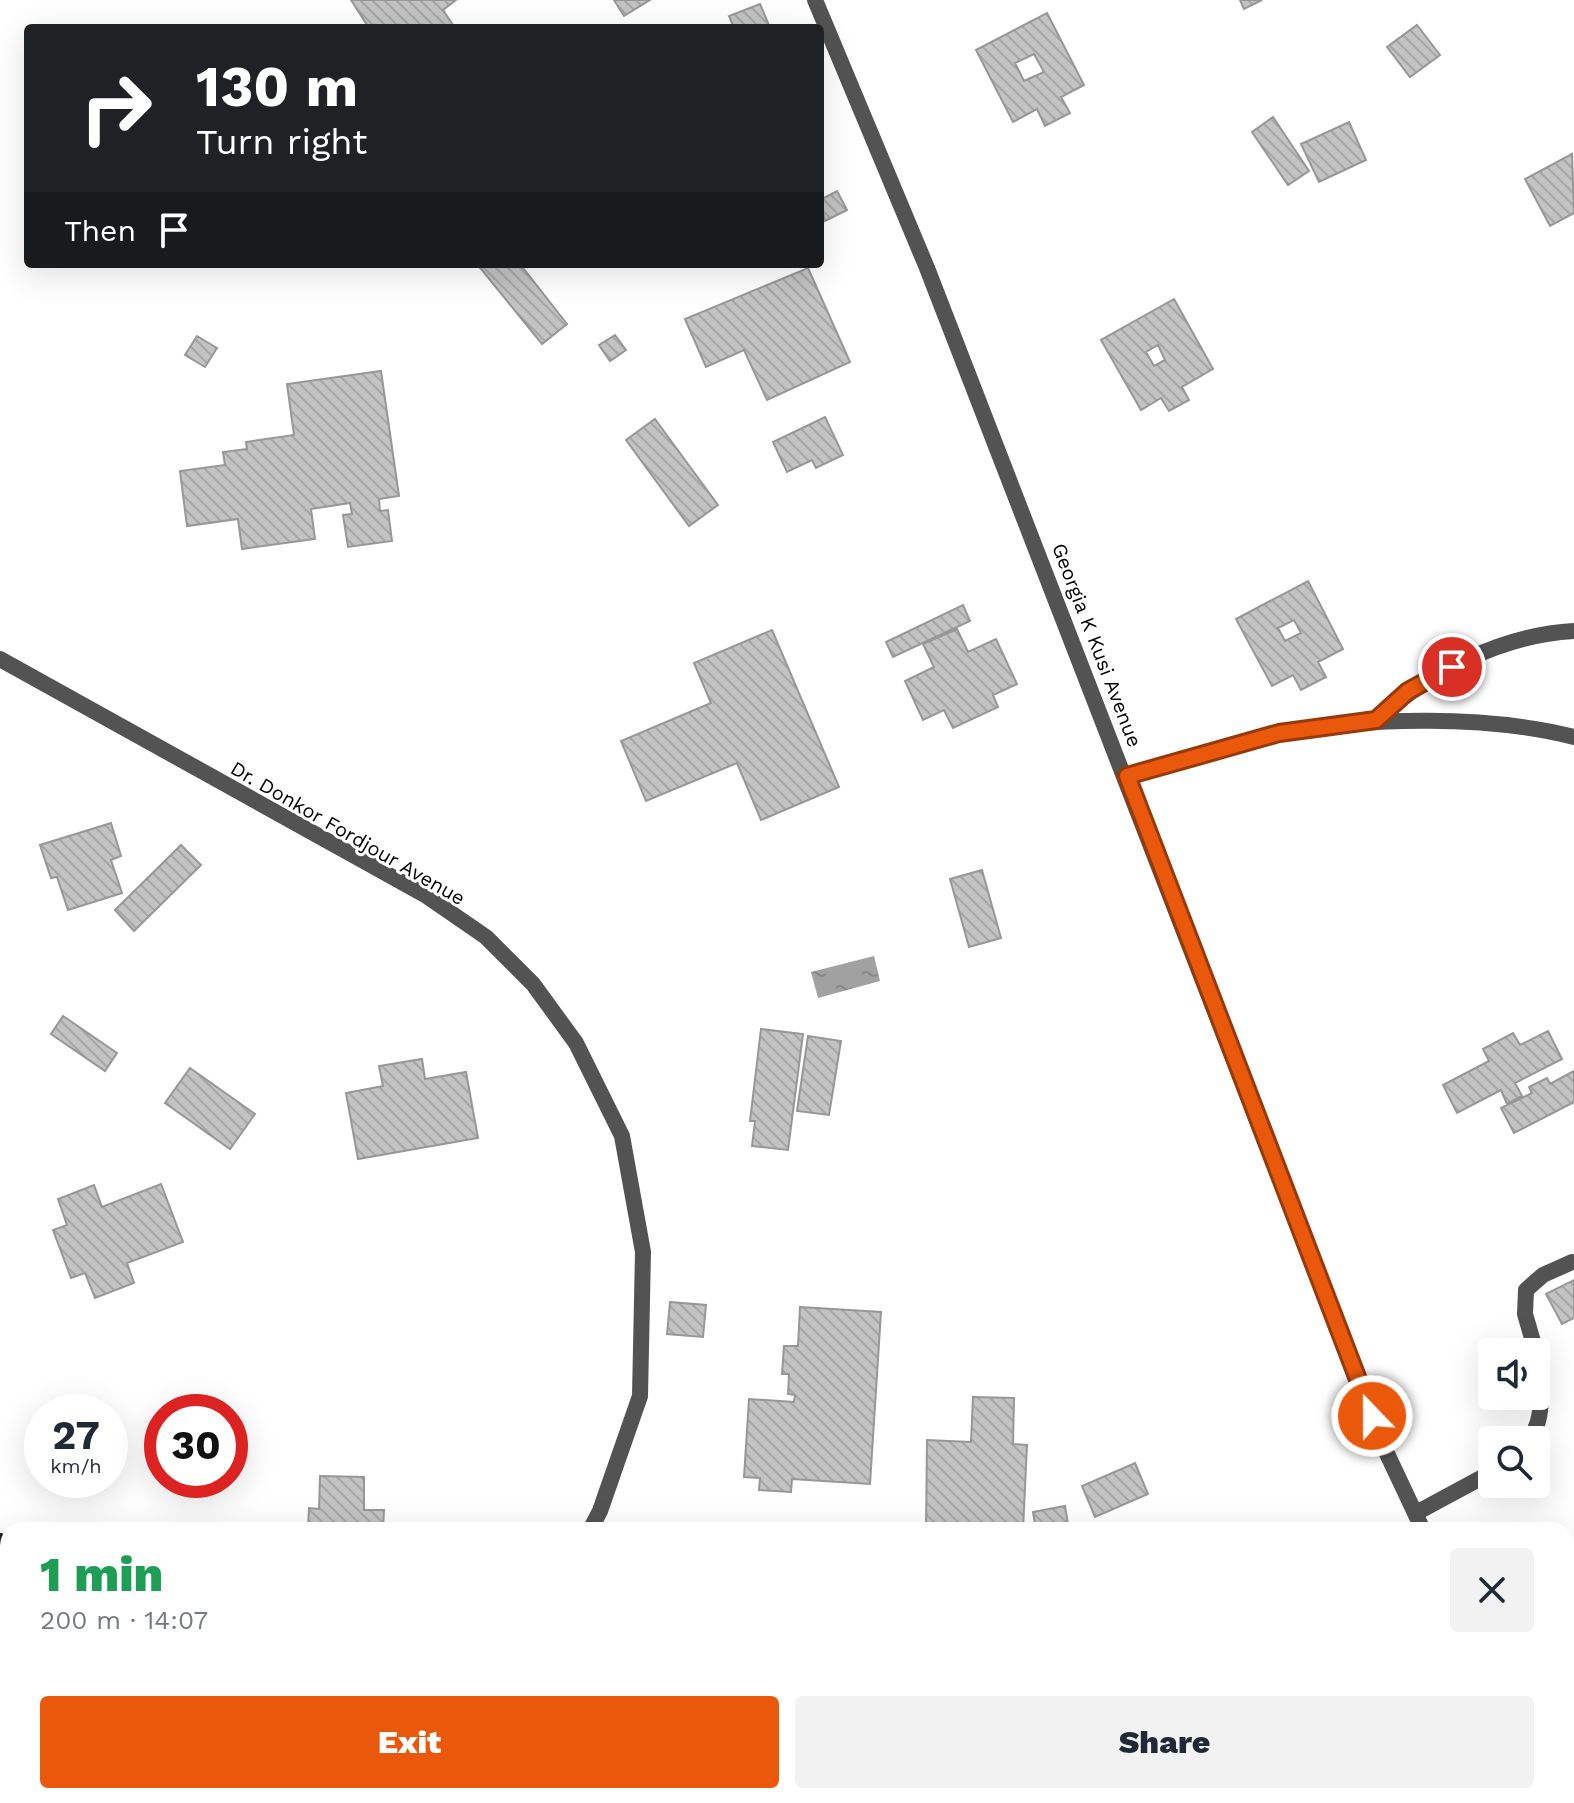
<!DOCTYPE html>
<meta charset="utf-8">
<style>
:root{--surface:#fff;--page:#f2f2f3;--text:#1f2937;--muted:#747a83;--accent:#ea580c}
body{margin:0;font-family:"Work Sans",sans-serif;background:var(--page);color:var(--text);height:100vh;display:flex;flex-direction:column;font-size:30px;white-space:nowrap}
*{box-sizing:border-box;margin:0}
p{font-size:26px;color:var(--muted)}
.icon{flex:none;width:44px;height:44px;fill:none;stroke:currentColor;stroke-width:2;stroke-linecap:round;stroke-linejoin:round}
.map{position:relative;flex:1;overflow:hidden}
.sheet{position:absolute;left:0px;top:1522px;width:1574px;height:282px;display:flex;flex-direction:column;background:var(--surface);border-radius:24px 24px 0 0;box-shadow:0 8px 32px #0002}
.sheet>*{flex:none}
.hud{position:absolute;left:24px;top:24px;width:800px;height:244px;border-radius:8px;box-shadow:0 8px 32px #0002;background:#202124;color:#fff;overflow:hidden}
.tools{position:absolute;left:1478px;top:1338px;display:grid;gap:16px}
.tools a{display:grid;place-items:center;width:72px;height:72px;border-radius:8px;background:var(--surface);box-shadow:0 8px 32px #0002;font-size:40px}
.speed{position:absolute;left:24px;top:1394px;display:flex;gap:16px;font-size:40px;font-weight:700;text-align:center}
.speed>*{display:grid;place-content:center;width:104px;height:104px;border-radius:50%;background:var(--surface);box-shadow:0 8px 32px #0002;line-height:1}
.speed small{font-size:20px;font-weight:400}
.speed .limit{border:12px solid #d22;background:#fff;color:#111}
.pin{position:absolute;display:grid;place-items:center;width:68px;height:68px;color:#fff;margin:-34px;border:4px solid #fff;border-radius:50%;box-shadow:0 2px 8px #0007}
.me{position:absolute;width:88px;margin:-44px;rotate:338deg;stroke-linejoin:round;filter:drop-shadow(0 0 6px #0008)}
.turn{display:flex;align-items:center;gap:28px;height:168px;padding:0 40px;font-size:36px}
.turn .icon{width:104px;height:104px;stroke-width:2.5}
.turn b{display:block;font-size:56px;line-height:68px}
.then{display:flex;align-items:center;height:76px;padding:0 40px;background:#0003;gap:16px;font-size:30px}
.round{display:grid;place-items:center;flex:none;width:84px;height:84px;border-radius:8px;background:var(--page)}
.head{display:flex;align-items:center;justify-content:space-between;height:136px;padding:0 40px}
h1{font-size:48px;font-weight:800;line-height:60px;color:#1e9e55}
.primary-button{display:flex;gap:16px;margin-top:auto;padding:16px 40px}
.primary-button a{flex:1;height:92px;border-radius:8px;background:var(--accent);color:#fff;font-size:32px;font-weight:800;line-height:92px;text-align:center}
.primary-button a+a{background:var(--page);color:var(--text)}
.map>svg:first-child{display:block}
.water{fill:url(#water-ripples)}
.building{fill:url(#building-back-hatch);stroke:#979797;stroke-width:2;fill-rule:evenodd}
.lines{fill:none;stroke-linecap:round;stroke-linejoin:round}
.service{stroke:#535353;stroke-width:16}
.minor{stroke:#535353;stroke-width:16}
.secondary{stroke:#202020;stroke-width:16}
.route-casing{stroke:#983908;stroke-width:20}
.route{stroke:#ea580c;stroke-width:14}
.labels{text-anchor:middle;stroke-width:6;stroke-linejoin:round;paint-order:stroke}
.street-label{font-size:20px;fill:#000;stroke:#fff}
</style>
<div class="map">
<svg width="1574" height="1803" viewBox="0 0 1574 1803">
<defs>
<pattern id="water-ripples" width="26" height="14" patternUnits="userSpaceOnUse" patternTransform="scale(2)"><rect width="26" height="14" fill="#a1a1a1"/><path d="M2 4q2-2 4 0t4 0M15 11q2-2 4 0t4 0" fill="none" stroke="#898989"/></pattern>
<pattern id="building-back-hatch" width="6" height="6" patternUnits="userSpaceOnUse" patternTransform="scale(2)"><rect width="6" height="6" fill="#c3c3c3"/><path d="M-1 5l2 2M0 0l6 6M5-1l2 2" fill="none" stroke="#a6a6a6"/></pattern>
</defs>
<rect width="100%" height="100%" fill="#fff"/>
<path class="water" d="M874,956l6,25 -62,17 -7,-26z"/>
<path class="building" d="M351,0h105l-13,10 12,18h-86z
M614,0h36l-26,16z
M1240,0h22l-18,9z
M760,4l9,21 -35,3 -5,-12z
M1047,13l37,72 -23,12 9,16 -25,13 -8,-17 -24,13 -37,-72zM1034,54l10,18 -20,9 -9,-18z
M1417,25l23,30 -30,22 -23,-30z
M1273,117l36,54 -21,14 -36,-53z
M1349,122l17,38 -47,22 -18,-38z
M1572,154l2,59 -24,13 -25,-47z
M837,191l10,19 -22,11 -5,-21z
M477,264h43l47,60 -25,20z
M808,268l42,94 -83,38 -23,-50 -38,17 -21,-48z
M1174,299l39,70 -31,18 7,13 -20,11 -8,-13 -20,12 -40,-70zM1158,345l7,15 -11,6 -8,-14z
M615,335l11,15 -16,11 -11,-16z
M197,336l20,12 -12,19 -20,-12z
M381,371l18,125 -20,3 1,12 8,-1 4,31 -44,6 -5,-32 9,-1 -2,-11 -39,6 4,30 -73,10 -4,-30 -51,7 -7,-55 45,-6 -2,-13 24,-3 -1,-7 48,-7 -7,-51z
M825,417l18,38 -27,13 -4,-8 -25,12 -14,-30z
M655,419l63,86 -29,21 -63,-86z
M1308,581l35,68 -25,13 8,15 -25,13 -8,-15 -21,11 -36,-67zM1294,620l7,13 -16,8 -7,-13z
M963,605l7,16 -77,36 -7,-15z
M957,629l11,23 28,-13 21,45 -24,11 5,12 -45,21 -9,-18 -21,10 -18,-39 29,-14 -11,-23z
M772,630l67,157 -78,33 -24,-57 -91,38 -25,-60 90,-38 -17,-40z
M111,823l10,33 -10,4 11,33 -54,17 -11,-33 -6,1 -11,-33z
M181,845l20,20 -67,66 -19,-21z
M982,870l19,68 -32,9 -19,-68z
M63,1016l54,37 -12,18 -54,-37z
M761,1029l42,5 -15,116 -36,-4 3,-25h-5z
M1548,1031l14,28 -47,24 7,13 -15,8 -6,-14 -44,23 -14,-28 46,-24 -6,-12 30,-16 7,12z
M808,1036l33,5 -12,74 -32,-4z
M422,1059l3,20 41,-7 12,66 -120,21 -12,-66 37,-7 -4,-20z
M190,1068l65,46 -25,35 -65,-46z
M1574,1071v31l-60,31 -13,-25 31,-15 -3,-6 18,-9 3,6z
M161,1184l22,58 -56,21 7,20 -39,15 -10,-25 -14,5 -18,-48 14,-5 -9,-26 36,-14 8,22z
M1574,1280v38l-12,6 -16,-30z
M670,1302l36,3 -3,32 -36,-3z
M800,1307l81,5 -11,172 -78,-5 -1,13 -32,-2 1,-12 -16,-1 5,-78 45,3 1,-7 -7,-1 1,-20h-7l2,-28h14z
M973,1397l41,1 -1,46 14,1 -4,85h-97l1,-90 44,2z
M1135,1463l13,31 -53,23 -13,-31z
M320,1476l44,1v33h20l-1,20h-75l1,-22 10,1z
M1065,1506l4,24h-33l-3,-18z
M680,1796h68l6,7h-68z
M829,1796h89l-14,7h-71z
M997,1796h25l-19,7z
M1143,1796h33l-15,7h-15z"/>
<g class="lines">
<path class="service" d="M1376,720c54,-48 125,-85 198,-89
M1127,776c50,-14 102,-33 154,-43 87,-16 207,-18 293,4
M1536,1352l-11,-38 1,-24 17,-15 29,-13
M1528,1440c20,-21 11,-61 8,-87
M1416,1513l76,-41
M466,1796l8,7
M1304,1803l17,-7"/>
<path class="minor" d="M815,0l112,268 455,1175 41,87
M0,659l425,236 61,42 47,47 43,59 46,93 21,116 -3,144 -40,115 -10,19
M1561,1796l3,7
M420,1803l6,-7"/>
<path class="secondary" d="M0,1541l8,5
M345,1796l8,7"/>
</g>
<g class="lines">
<g class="route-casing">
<path id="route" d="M1372,1416l-245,-640 152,-43 97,-13 32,-29 44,-24"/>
</g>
<use href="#route" class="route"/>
</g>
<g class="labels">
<g class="street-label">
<text transform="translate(1097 645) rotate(69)" y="7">Georgia K Kusi Avenue</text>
<text transform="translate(348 833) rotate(30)" y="7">Dr. Donkor Fordjour Avenue</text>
</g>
</g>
</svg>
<div class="tools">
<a><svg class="icon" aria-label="sound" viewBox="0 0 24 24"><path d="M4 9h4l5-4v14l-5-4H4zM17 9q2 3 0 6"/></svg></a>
<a><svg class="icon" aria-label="search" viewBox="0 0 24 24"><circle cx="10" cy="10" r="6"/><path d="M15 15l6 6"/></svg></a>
</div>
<div class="speed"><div>27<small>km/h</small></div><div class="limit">30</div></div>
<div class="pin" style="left:1452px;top:667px;background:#d93025"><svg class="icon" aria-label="arrive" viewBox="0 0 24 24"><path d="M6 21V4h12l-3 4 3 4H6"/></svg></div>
<svg class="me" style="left:1372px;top:1416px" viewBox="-20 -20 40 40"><circle r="17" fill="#ea580c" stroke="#fff" stroke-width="3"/><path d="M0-11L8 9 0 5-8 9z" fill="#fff"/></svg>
<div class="hud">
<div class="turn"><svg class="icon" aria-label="right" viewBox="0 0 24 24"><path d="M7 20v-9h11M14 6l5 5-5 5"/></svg><div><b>130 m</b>Turn right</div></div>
<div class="then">Then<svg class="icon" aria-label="arrive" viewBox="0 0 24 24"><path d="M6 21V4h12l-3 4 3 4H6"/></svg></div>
</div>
<section class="sheet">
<div class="head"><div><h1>1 min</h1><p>200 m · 14:07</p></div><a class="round"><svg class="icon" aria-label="close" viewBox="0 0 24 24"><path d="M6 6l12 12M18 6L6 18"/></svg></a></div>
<div class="primary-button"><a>Exit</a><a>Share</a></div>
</section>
</div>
